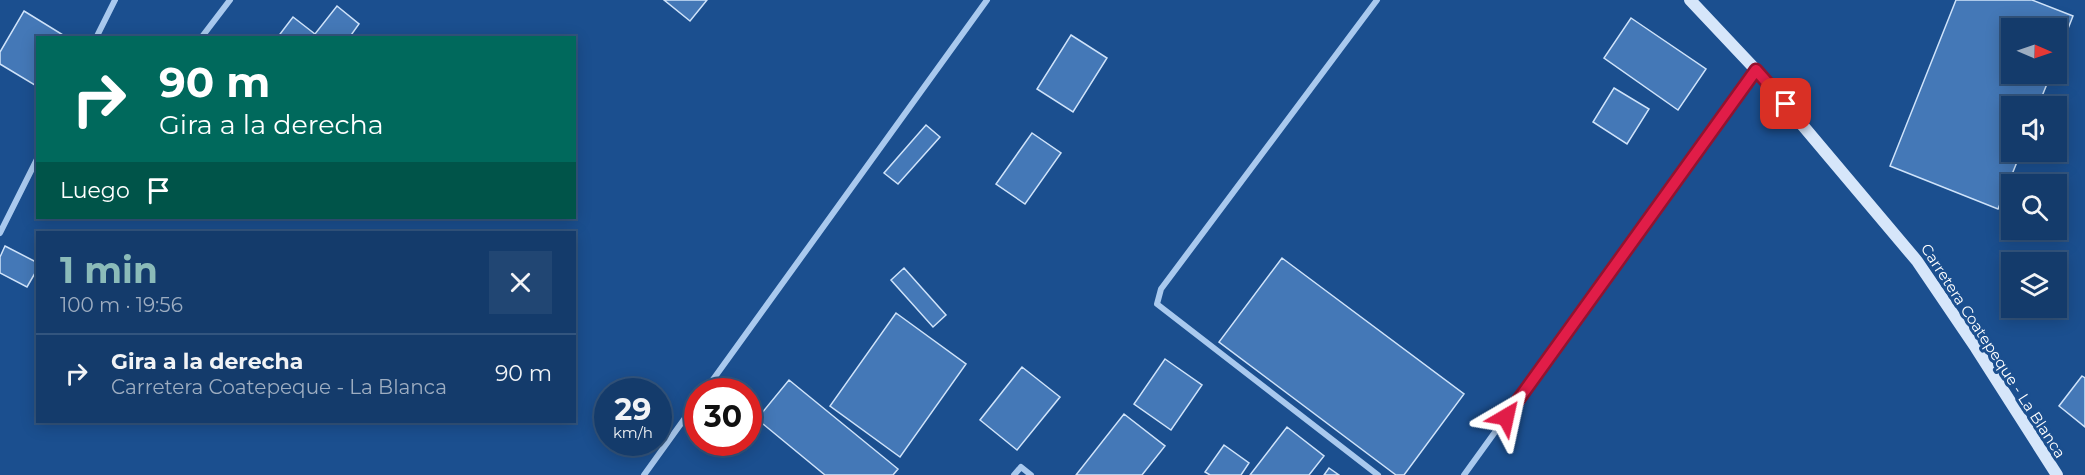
<!DOCTYPE html>
<html lang="es">
<meta charset="utf-8">
<style>
:root{--surface:#143b6b;--page:#214673;--text:#f1f3f6;--muted:#9dadc1;--line:#33557e;--accent:#8bbbb9}
body{margin:0;font-family:Montserrat,sans-serif;background:var(--page);color:var(--text);height:100vh;display:flex;flex-direction:column;font-size:22px;white-space:nowrap}
*{box-sizing:border-box;margin:0}
p{font-size:20px;color:var(--muted)}
.icon{flex:none;width:33px;height:33px;fill:none;stroke:currentColor;stroke-width:2;stroke-linecap:round;stroke-linejoin:round}
.map{position:relative;flex:1;overflow:hidden}
.panel{position:absolute;left:36px;top:231px;width:540px;height:192px;display:flex;flex-direction:column;background:var(--surface);border-radius:0px;box-shadow:0 3px 15px #0003,0 0 0 2px var(--line)}
.panel>*{flex:none}
.guide{position:absolute;left:36px;top:36px;width:540px;height:183px;border-radius:0px;box-shadow:0 3px 15px #0003,0 0 0 2px var(--line);background:#00695c;color:#fff;overflow:hidden}
.needle{width:39px;rotate:92deg}
.tools{position:absolute;left:2001px;top:18px;display:grid;gap:12px}
.tools a{display:grid;place-items:center;width:66px;height:66px;border-radius:0px;background:var(--surface);box-shadow:0 3px 15px #0003,0 0 0 2px var(--line);font-size:30px}
.speed{position:absolute;left:594px;top:378px;display:flex;gap:12px;font-size:30px;font-weight:700;text-align:center}
.speed>*{display:grid;place-content:center;width:78px;height:78px;border-radius:50%;background:var(--surface);box-shadow:0 3px 15px #0003,0 0 0 2px var(--line);line-height:1}
.speed small{font-size:15px;font-weight:400}
.speed .limit{border:9px solid #d22;background:#fff;color:#111}
.pin{position:absolute;display:grid;place-items:center;width:51px;height:51px;color:#fff;margin:-26px;border-radius:12px;box-shadow:0 3px 9px #0006}
.me{position:absolute;width:66px;margin:-33px;rotate:36deg;stroke-linejoin:round;filter:drop-shadow(0 0 4px #0008)}
.turn{display:flex;align-items:center;gap:21px;height:126px;padding:0 24px;font-size:27px}
.turn .icon{width:78px;height:78px;stroke-width:2.5}
.turn b{display:block;font-size:42px;line-height:51px}
.then{display:flex;align-items:center;height:57px;padding:0 24px;background:#0003;gap:12px;font-size:22px}
.round{display:grid;place-items:center;flex:none;width:63px;height:63px;border-radius:0px;background:var(--page)}
.summary{display:flex;align-items:center;justify-content:space-between;height:102px;padding:0 24px}
h1{font-size:36px;font-weight:700;line-height:45px;color:var(--accent)}
ul{padding:0;list-style:none}
li{display:flex;align-items:center;gap:18px;height:78px;padding:0 24px;border-top:2px solid var(--line)}
li div{flex:1}
li b{display:block;font-size:22px}
li em{font-style:normal}
.map>svg:first-child{display:block}
.building{fill:#4478b7;stroke:#cfe3fa;stroke-width:1.5}
.lines{fill:none;stroke-linecap:round;stroke-linejoin:round}
.street{stroke:#a9c9ee;stroke-width:6}
.secondary{stroke:#d6e6fa;stroke-width:12}
.route-casing{stroke:#92132f;stroke-width:15}
.route{stroke:#e11d48;stroke-width:10}
.labels{text-anchor:middle;stroke-width:6;stroke-linejoin:round;paint-order:stroke}
.street-label{font-size:15px;fill:#fff;stroke:#1b4f8f}
</style>
<div class="map">
<svg width="2085" height="475" viewBox="0 0 2085 475">
<rect width="100%" height="100%" fill="#1b4f8f"/>
<path class="building" d="M664,0h43l-17,21z
M1956,0h76l41,16 -17,43v-31h-44v46h39l-13,32h-26v46h9l-23,57 -108,-43z
M337,6l22,18 -10,14h-72l16,-21 22,17z
M24,11l44,27h-30v49l-38,-23v-12z
M1631,18l75,51 -28,41 -74,-52z
M1071,35l36,23 -34,54 -36,-23z
M1614,88l35,21 -22,35 -34,-22z
M926,125l14,12 -42,47 -14,-11z
M1032,133l29,20 -36,51 -29,-20z
M5,246l33,17v5l-11,19 -27,-14v-16z
M1282,258l182,136 -60,81h-8l-177,-133z
M904,268l42,47 -13,12 -42,-47z
M896,313l70,51 -66,93 -70,-51z
M1165,359l37,26 -31,45 -37,-26z
M1022,367l38,30 -43,53 -37,-30z
M2082,376l3,2v49l-26,-21z
M789,380l109,89 -5,6h-68l-68,-56z
M1124,414l41,32 -23,29h-66z
M1287,427l37,29 -15,19h-59z
M1224,445l25,18 -8,12h-31l-5,-3z
M1329,468l10,7h-15z"/>
<g class="lines">
<path class="street" d="M1377,0l-216,289 -4,15 221,171
M96,38l19,-38
M201,38l29,-38
M0,233l38,-76
M704,392l283,-392
M644,475l54,-75
M1014,475l7,-8 10,8
M1464,475l292,-405"/>
<path class="secondary" d="M1690,0l66,70 161,191 59,87 81,127"/>
</g>
<g class="lines">
<g class="route-casing">
<path id="route" d="M1506,417l250,-347 30,34"/>
</g>
<use href="#route" class="route"/>
</g>
<g class="labels">
<g class="street-label">
<text transform="translate(1993 351) rotate(57)" y="5">Carretera Coatepeque - La Blanca</text>
</g>
</g>
</svg>
<div class="tools">
<a><svg class="needle" viewBox="-14 -14 28 28"><path d="M0-13l5 13h-10z" fill="#e53935"/><path d="M0 13l5-13h-10z" fill="#9dadc1"/></svg></a>
<a><svg class="icon" aria-label="sound" viewBox="0 0 24 24"><path d="M4 9h4l5-4v14l-5-4H4zM17 9q2 3 0 6"/></svg></a>
<a><svg class="icon" aria-label="search" viewBox="0 0 24 24"><circle cx="10" cy="10" r="6"/><path d="M15 15l6 6"/></svg></a>
<a><svg class="icon" aria-label="layers" viewBox="0 0 24 24"><path d="M12 4l9 5-9 5-9-5zM3 14l9 5 9-5"/></svg></a>
</div>
<div class="speed"><div>29<small>km/h</small></div><div class="limit">30</div></div>
<div class="pin" style="left:1786px;top:104px;background:#d93025"><svg class="icon" aria-label="arrive" viewBox="0 0 24 24"><path d="M6 21V4h12l-3 4 3 4H6"/></svg></div>
<svg class="me" style="left:1506px;top:417px" viewBox="-20 -20 40 40"><path d="M0-17L14 15 0 8-14 15z" fill="#e11d48" stroke="#fff" stroke-width="4"/></svg>
<div class="guide">
<div class="turn"><svg class="icon" aria-label="right" viewBox="0 0 24 24"><path d="M7 20v-9h11M14 6l5 5-5 5"/></svg><div><b>90 m</b>Gira a la derecha</div></div>
<div class="then">Luego<svg class="icon" aria-label="arrive" viewBox="0 0 24 24"><path d="M6 21V4h12l-3 4 3 4H6"/></svg></div>
</div>
<section class="panel">
<div class="summary"><div><h1>1 min</h1><p>100 m · 19:56</p></div><a class="round"><svg class="icon" aria-label="close" viewBox="0 0 24 24"><path d="M6 6l12 12M18 6L6 18"/></svg></a></div>
<ul>
<li><svg class="icon" aria-label="right" viewBox="0 0 24 24"><path d="M7 20v-9h11M14 6l5 5-5 5"/></svg><div><b>Gira a la derecha</b><p>Carretera Coatepeque - La Blanca</p></div><em>90 m</em></li>
</ul>
</section>
</div>
